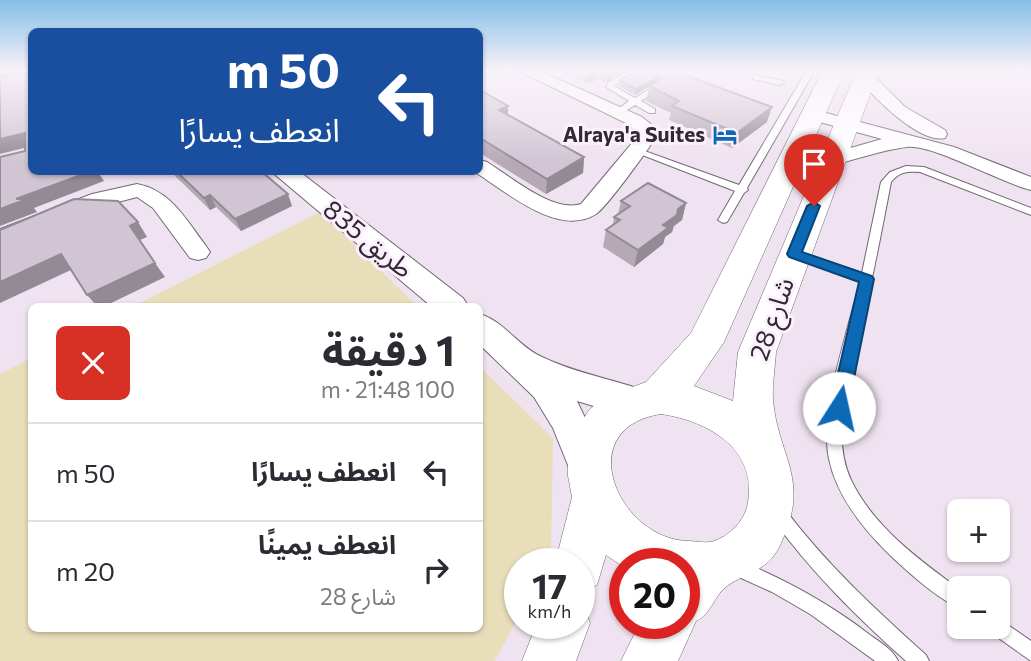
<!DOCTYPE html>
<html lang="ar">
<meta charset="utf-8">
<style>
:root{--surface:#fff;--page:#f7f7f7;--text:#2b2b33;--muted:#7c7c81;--line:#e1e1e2}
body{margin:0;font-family:Commissioner,"Noto Sans Arabic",sans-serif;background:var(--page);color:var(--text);direction:rtl;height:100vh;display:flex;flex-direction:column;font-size:26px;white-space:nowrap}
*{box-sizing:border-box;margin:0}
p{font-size:23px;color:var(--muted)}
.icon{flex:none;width:38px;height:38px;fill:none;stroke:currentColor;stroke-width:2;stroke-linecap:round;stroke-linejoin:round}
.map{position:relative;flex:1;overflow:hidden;direction:ltr}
.side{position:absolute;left:28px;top:303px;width:455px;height:329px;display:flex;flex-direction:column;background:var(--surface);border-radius:10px;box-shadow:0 2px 5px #0004;direction:rtl}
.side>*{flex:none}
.top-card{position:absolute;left:28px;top:28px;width:455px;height:147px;border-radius:10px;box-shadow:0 2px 5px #0004;direction:rtl;background:#1a4fa0;color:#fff;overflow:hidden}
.controls{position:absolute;left:947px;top:499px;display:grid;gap:14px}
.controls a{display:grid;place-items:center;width:63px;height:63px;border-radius:10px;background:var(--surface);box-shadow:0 2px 5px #0004;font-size:35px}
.speed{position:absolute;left:504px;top:548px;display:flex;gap:14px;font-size:35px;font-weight:700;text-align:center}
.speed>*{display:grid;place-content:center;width:91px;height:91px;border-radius:50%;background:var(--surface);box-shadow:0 2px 5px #0004;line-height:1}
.speed small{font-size:18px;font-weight:400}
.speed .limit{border:10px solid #d22;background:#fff;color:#111}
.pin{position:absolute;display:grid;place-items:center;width:60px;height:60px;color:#fff;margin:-72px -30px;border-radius:50% 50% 50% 0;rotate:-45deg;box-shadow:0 0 7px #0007}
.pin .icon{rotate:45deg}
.me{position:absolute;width:77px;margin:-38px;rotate:10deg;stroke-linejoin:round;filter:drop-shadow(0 0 5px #0008)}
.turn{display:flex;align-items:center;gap:24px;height:147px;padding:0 28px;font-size:32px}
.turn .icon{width:91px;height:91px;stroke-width:2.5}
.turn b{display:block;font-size:49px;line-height:60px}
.round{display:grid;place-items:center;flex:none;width:74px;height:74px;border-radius:10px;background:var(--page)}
.summary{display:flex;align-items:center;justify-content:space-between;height:119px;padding:0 28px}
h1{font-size:42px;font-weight:700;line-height:52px}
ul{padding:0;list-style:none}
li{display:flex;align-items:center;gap:21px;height:98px;padding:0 28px;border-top:2px solid var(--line)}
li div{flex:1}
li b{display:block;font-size:26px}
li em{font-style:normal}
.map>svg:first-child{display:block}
.sand{fill:#e8deb9}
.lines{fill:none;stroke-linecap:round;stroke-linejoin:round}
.service-casing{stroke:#726773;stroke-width:2}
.minor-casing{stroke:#726773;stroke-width:2}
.tertiary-casing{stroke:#726773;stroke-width:2}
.secondary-casing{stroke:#726773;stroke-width:1}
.service{fill:#fff;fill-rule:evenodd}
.minor{fill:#fff;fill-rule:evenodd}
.tertiary{fill:#fff;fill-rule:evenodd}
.secondary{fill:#fff;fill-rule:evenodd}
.wall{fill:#b4a9b5}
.shaded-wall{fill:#928a94}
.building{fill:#d1c5d3;stroke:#928a94;stroke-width:2}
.route{fill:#0c69b6;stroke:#084476;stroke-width:2}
.labels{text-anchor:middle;stroke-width:6;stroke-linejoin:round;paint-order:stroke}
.far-poi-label{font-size:21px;font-weight:bold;fill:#2f2a2f;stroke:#fdf0fe;text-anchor:end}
.street-label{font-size:26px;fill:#2f2a2f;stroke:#fdf0fe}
</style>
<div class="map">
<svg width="1031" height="661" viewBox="0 0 1031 661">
<rect width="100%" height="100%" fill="#f0e3f1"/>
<path class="sand" d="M320,212l97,94h-283z
M31,358l1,270h448v-261l73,71 -2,117 -5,8 -26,1v50l-25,47h-495v-287z"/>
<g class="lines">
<g class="service-casing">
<path id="service" d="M631,70h10l-27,16 21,12 24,-15 7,2 -25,16 14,8v4h-6l-14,-8 -14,9 -7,-2 15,-11 -23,-14 3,-5z
M807,70h8l-68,118 1,2 -4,3 -17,29 -4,1 -5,-3 17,-29 -103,-40 4,-3 3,1 100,36z
M753,75l30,6 1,2 -4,2 -27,-6z
M906,166l18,1 107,41v7l-111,-43c-13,-1 -21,0 -29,10 -7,37 -14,74 -22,110 -12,54 -43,135 -18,188 22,46 67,79 108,109v19c-22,-10 -50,-35 -68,-52 -28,-27 -54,-59 -62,-97 -10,-47 20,-131 31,-178l-70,-24 -1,-3 5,-4 68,23 19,-91 9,-10z
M778,505l6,3c41,55 91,101 142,147l3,6h-23c-49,-44 -95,-89 -134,-143l-2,-5 2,-5z
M736,559c48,20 93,44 134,76 10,7 23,15 28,26h-23l-65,-47 -38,-22 -42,-19 -2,-6 2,-6z
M998,618l33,23v20l-41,-29 -3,-6h11z"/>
</g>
<g class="minor-casing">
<path id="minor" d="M517,70h21l104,47 10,8 4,12c-9,14 -49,70 -60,77 -37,24 -91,-23 -121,-42h5v-12l7,2c24,15 66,51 94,42l57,-68 -8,-11z
M865,71l6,2 34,34 40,23 2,4 -2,4c-26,6 -74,-43 -88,-62z
M811,109l143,38 77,30v13c-30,-7 -98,-46 -124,-43 -26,3 -49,12 -74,18l-7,-2 -3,-4 3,-4 56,-16 -77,-21 -3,-4 3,-4z
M137,184c35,7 49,36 69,62l4,6 -4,6 -8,2 -8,-2 -37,-50 -16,-11 -53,14 -84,34v-16l92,-35z"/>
</g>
<g class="tertiary-casing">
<path id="tertiary" d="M272,172h28l163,126 5,8h-37z
M480,314c25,8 39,33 62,43 33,16 70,22 104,34l5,11 -5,11 -13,5 -56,-17 31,66 -6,13 -14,5 -14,-5 -21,-52 -19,-31 -54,-52z"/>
</g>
<g class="secondary-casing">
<path id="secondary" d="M823,70h22l-121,272 -30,44 39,15 5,-49 119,-282h22l-103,282c-1,16 -4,33 -3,48 5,55 35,77 12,134 -4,9 -7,17 -13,24 -12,14 -30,17 -45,28 -13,9 -16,29 -31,35l-18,40h-57l19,-38h44v-59h-59v4l-19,-13 -9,30 -18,7v-28h-24l17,-67 -4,-21v-19l11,-31 10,-16 14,-12 43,-16 45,-49zM661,414c49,7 99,37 86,93 -4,15 -18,29 -33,34 -8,3 -18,0 -26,0 -70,-2 -118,-113 -27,-127z
M579,603l4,1 7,19 -14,38h-54l15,-38h42z"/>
</g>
<use href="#service" class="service"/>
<use href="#minor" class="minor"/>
<use href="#tertiary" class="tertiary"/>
<use href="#secondary" class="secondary"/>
</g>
<path class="wall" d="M558,70h68l-20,12 -8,-3 -10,4z
M702,70h18l-6,3z
M620,80h40l107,42 -35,26 -63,-28 2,-7 -25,-12 3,-14 -14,8 -16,-9z
M480,90l28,25 76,42 -1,16 -37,21 -66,-41z
M171,172h83l38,34 -51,25 -25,-24 -6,3z
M621,201l65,2 -4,17 -8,6 -2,6 -7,5 -2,7 -29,23 -31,-20 3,-17 7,-5 1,-8 4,-3z"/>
<path class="shaded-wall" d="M0,70h32l-32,7z
M594,70h5l-1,9 -10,4 1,-11z
M609,70h17l-20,12 1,-11z
M661,75l-2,5 -24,15 1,-6z
M508,106v14l-9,-10z
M772,107l-5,15 -35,26 5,-15z
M25,133l7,13 -32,8v-15z
M584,157l-1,16 -37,21 1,-15z
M89,172h9l6,9 -70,27 3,4 -37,14v-17l16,-10z
M288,194l4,12 -51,25 -6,-12z
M210,195l6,12 -6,3 -6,-12z
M686,203l-4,17 -8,6 4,-17z
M677,215l-5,17 -7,5 -2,7 -29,23 4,-17 25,-25z
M138,222l9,15 -7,3 -10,-14z
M61,254l12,15 -73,34v-21z
M155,263l10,14 -60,29h-8l-10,-11z"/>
<path class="building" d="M25,70h7v102h57l-73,27h11l-27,10v-52l25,-6v-18l-25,6v-61l25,-5z
M637,70h14l10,5 -25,14 -16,-9z
M674,71l98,36 -35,26 -65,-27 7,-5 -30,-15z
M480,90l28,16 -9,4 85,47 -37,22 -67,-41v-2l2,-2 -2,-2z
M177,172h77l3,2 5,-2 26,22 -53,25 -25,-24 -6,3z
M648,183l38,20 -8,6 -1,6 -14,10 5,3 -30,22 -32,-20 14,-10 -6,-3 16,-11 -9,-5z
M74,199l44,2 20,21 -8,4 25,37 -68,32 -26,-41 -61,28v-52z"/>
<linearGradient id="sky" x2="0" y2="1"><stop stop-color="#85bee7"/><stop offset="0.43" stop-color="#f8f2f9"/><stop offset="1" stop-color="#f8f2f9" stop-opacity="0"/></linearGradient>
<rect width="1031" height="163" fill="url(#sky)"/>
<path class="route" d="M814,202l6,4 -18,46 70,24 2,3 -26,129 -3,5 -6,2 -6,-2 -3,-5 29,-126 -70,-25 -2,-3 20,-48z"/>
<defs>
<g id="hotel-bare" transform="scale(1.89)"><path d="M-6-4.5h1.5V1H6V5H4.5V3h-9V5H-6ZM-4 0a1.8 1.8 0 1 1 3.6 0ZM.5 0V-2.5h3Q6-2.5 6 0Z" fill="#0c69b6" stroke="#fdf0fe" stroke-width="2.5" paint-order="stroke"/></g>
</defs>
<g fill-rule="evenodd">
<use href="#hotel-bare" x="725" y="135"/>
</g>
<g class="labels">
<g class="far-poi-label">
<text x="705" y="142">Alraya'a Suites</text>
</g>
<g class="street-label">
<text transform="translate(368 239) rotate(39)" y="9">طريق 835</text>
<text transform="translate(772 319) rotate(-71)" y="9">شارع 28</text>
</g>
</g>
</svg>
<div class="controls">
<a>+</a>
<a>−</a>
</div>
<div class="speed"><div>17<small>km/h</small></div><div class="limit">20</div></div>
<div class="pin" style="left:814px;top:206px;background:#d93025"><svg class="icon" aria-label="arrive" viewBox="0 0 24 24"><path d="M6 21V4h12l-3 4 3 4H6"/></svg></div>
<svg class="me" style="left:839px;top:408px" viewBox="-20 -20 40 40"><circle r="19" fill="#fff"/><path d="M0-13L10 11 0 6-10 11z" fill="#0c69b6"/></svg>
<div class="top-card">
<div class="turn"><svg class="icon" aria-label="left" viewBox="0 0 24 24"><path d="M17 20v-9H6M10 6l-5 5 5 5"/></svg><div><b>50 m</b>انعطف يسارًا</div></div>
</div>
<section class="side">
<div class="summary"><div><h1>1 دقيقة</h1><p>100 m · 21:48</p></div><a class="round" style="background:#d93025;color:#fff"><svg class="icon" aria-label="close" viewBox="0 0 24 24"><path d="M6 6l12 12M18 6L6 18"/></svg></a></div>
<ul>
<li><svg class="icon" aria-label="left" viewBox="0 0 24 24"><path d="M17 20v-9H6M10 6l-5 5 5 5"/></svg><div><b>انعطف يسارًا</b></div><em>50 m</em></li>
<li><svg class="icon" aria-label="right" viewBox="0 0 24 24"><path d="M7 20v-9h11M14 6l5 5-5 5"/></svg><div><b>انعطف يمينًا</b><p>شارع 28</p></div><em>20 m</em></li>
</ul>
</section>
</div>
